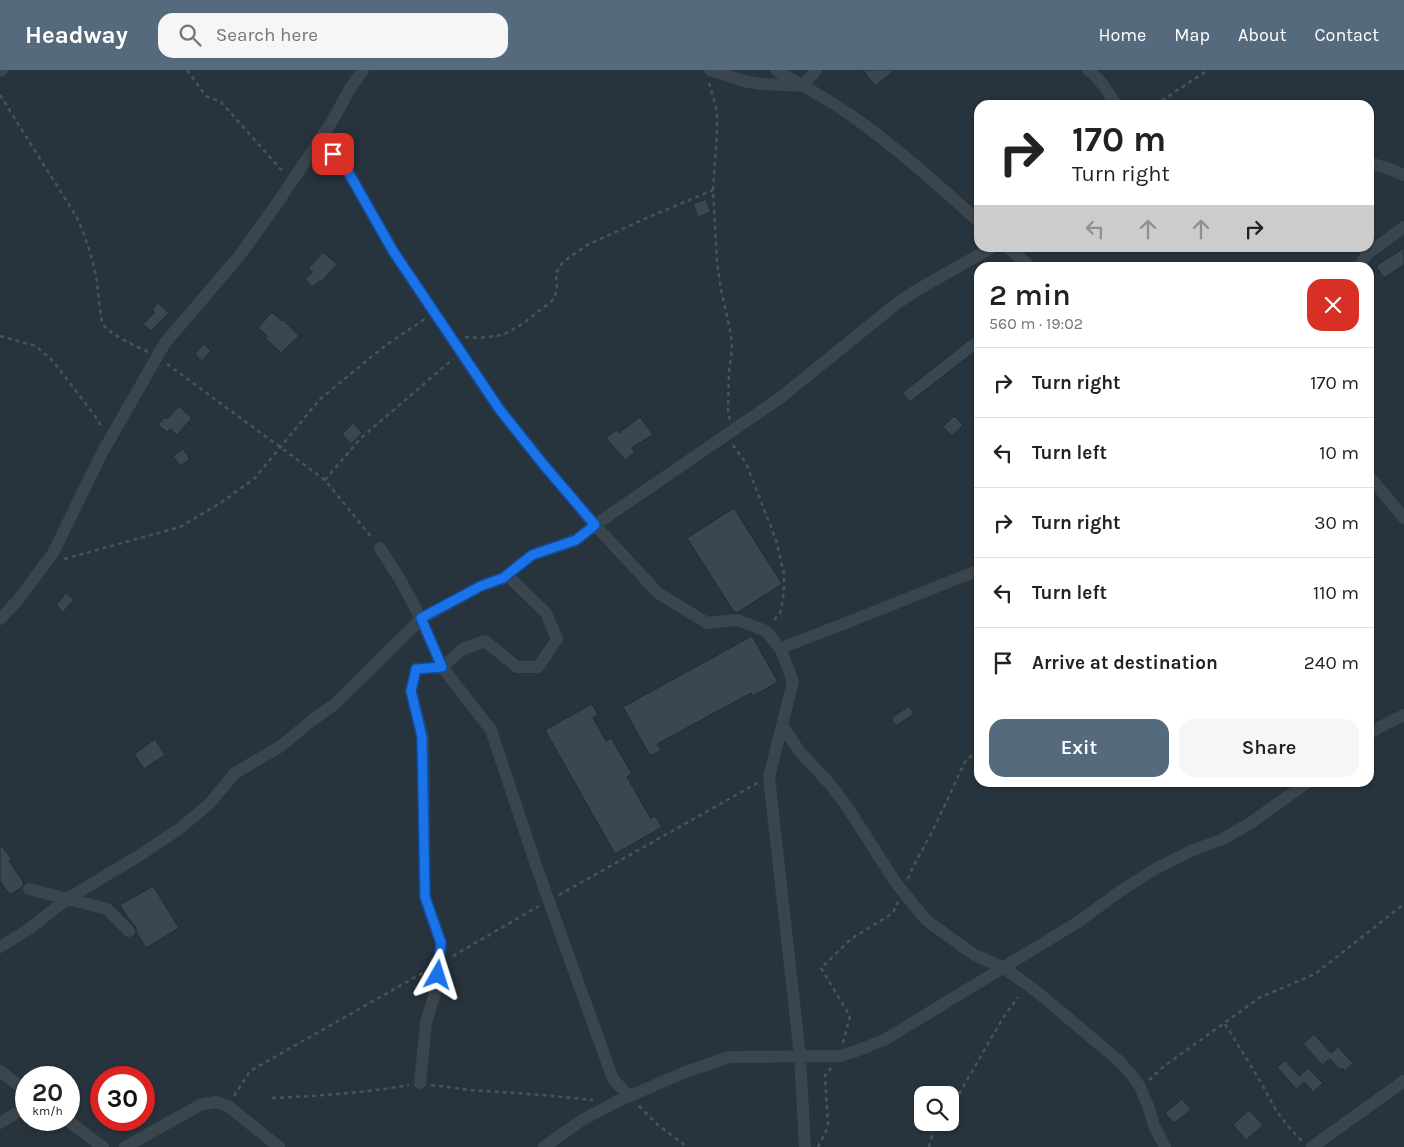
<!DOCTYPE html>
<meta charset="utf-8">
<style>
:root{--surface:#fff;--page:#f6f6f6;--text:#222;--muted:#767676;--line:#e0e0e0;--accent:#566a7e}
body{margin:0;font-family:Karla,sans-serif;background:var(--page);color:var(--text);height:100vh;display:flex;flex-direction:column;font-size:19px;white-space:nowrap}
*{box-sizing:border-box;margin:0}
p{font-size:16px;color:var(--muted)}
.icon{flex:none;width:28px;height:28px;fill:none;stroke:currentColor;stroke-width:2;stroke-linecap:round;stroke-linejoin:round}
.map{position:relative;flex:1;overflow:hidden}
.side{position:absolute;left:974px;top:192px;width:400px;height:525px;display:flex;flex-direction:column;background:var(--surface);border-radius:15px;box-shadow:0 1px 4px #0004}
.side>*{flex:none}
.top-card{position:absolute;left:974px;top:30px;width:400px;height:152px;border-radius:15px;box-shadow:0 1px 4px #0004;background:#fff;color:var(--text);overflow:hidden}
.fabs{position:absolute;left:914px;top:1016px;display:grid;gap:10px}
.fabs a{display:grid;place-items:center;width:45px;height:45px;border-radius:10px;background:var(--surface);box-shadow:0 1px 4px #0004;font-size:25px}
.speed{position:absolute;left:15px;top:996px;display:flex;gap:10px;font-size:25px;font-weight:700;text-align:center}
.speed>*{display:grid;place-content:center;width:65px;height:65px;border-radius:50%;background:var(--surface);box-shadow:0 1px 4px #0004;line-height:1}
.speed small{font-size:12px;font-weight:400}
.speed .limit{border:8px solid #d22;background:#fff;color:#111}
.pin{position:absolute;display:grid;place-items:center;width:42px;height:42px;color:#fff;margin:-21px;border-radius:10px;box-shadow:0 2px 8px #0006}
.me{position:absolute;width:55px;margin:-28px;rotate:6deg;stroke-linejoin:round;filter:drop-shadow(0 0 4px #0008)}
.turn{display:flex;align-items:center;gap:18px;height:105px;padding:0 15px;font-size:22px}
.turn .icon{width:65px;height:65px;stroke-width:2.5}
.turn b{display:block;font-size:35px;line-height:42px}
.lanes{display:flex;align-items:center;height:48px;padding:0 15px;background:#0003;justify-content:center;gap:25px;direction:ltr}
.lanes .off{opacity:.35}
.round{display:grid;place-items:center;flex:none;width:52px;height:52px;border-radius:15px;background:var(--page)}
.head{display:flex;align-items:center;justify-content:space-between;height:85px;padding:0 15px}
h1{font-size:30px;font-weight:600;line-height:38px}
.action{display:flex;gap:10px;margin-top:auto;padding:10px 15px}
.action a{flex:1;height:58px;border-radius:15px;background:var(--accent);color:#fff;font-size:20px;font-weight:600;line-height:58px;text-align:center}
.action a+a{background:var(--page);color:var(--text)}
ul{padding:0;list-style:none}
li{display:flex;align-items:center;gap:15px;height:70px;padding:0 15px;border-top:1px solid var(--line)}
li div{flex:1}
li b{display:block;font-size:19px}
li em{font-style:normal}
header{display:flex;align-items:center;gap:30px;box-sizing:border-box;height:70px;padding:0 25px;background:var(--accent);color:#fff}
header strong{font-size:24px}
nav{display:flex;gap:28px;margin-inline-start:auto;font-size:18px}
.search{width:350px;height:45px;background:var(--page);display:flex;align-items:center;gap:12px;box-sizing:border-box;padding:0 18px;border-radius:15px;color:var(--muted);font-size:19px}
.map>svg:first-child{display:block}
.building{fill:#3a4753;stroke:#222c35}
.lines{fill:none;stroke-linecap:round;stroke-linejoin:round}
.path{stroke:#425756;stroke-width:2.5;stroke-dasharray:4 4;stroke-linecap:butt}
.street{stroke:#3b454e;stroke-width:12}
.route-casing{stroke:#114b97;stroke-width:12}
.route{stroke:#1a73e8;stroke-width:9}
</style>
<header>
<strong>Headway</strong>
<div class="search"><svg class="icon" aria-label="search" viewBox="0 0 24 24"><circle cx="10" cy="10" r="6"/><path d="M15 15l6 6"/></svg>Search here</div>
<nav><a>Home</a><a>Map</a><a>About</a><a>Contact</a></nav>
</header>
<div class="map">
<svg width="1404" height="1077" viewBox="0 0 1404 1077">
<rect width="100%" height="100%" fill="#27333d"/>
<path class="building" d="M863,0h32l-20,16z
M706,129l5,13 -13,5 -5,-13z
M1404,178v17l-20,13 -8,-12z
M323,182l14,12 -15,17 -1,-1 -9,7 -7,-8 8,-7 -5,-3z
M158,233l11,10 -18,18 -8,-7 12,-12 -3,-2z
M272,242l10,9 1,-1 16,16 -18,17 -16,-15 2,-2 -9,-8z
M973,267l6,8v3l-69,54 -8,-9z
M204,274l7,7 -9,10 -7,-7z
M179,336l13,12 -15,17 -7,-6 -3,3 -9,-7 7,-8 2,2z
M954,346l9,9 -11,11 -9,-9z
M640,347l13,18 -22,13 4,4 -10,8 -19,-22 10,-8 3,3z
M353,353l9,10 -11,11 -9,-10z
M183,379l7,10 -10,7 -7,-10z
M734,438l48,76 -44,28h-4l-47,-74z
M66,523l8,7 -11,12 -7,-7z
M752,566l26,46 -25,14 -2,-3 -94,51 4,6 -11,6 -27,-49z
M592,634l6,11 -5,3 13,23 5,-3 21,36 -5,3 24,42 4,-3 7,11 -47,27 -70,-124z
M909,636l5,8 -18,12 -5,-8z
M155,669l10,16 -21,14 -10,-15z
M0,774l12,15 -3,2 15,22 -3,5 -11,7 -10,-14z
M153,816l26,42 -33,20 -9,-15 -2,-7 -6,-7 -9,-14z
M1314,964l17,19 7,-6 15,16 -8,8 -3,-3 -2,2 -10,-11 -8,6 -19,-21z
M1285,990l14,16 9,-8 15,15 -10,9 -9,-10 -8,7 -19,-22z
M1182,1029l9,11 -17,13 -9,-10z
M1249,1040l14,15 -17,15 -13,-15z"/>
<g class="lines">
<path class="path" d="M187,0l19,26 15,6 63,71
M709,13l8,28v20l-4,59 4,72 4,27 10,46 1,15 -3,20 -1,41 2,9
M0,25l76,121c10,21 17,43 21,66 1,8 3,37 6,42 7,11 33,22 45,28
M1155,35l53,-35
M0,266l36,10 17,15 45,59 4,9
M465,267l14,1 24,-3 21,-12 30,-24 3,-10 -1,-16 7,-11 24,-17 55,-25 71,-30
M167,294l158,116 48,59
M733,375l13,18 30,77 8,34v17l-3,20 -9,12
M325,410l36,-42 92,-79
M64,489l116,-32 42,-25 33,-24 65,-79 66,-54 39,-26
M908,809l4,-10 22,-41 31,-66 14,-14
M559,825l200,-113
M453,886l86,-50
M1225,954l34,55 18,33 11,14 14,15
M843,973l7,-27 -29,-48 30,-29 42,-26 5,-11
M1149,1010l14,-13 96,-69 56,-24 89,-70
M431,1015l40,5 72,5 50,5
M234,1026l16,-25 176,-100
M272,1028c46,-2 91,-5 137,-13
M639,1036l19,19 29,22
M950,1037l6,-8 47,-81 15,-21
M818,1077l10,-20 -3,-51 6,-8
M929,1077l7,-25"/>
<path class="street" d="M710,0l34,11 17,3 42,2 13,-16
M776,0c25,15 52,29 76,46 45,32 86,68 127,106
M1088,0c13,9 20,22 28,35
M0,1l2,-1
M316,76l17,8 13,14 47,83 89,133 18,26 43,54 52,61 63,68 49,30 30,-3 29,11 15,19 12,32 -24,95 31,279 5,91
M1369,93l18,5 17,7
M1008,178l24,20
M1358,198l9,-14 37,-27
M1369,406l35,42
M380,478l21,33 20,38 21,48 49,63 47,141 75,208 16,17
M0,549l18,-19 35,-47 49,-100 63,-110 75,-88 36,-50 55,-82 19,-34 13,-19
M781,580l5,-4 60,-23 133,-53
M782,655l17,26 30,32 17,22 50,78 30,37 47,34 31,14 32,23 82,69 13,14 9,13 9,21 5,18 11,21
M1369,664l7,-5 28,-14
M29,819l78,20 22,22
M0,877l29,-18 38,-30 73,-44 39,-26 30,-25 26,-31 46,-27 30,-25 24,-17 86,-85 60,-33 22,-8 29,-23 44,-15 19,-15 185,-127 116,-94 21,-14 74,-42
M0,1001l26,20
M420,1013l6,-60 11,-38 4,-42 -16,-46 -2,-160 -12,-46 5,-22 26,-2 21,-18 22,-8 32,26h21l19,-28 -11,-26 -39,-38
M67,1050l36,27
M0,1053l26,-16
M125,1077l75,-42 16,-3 12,4 51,41
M544,1077l38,-27 36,-19 65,-28 46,-16 111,-1 19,-6 27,-11 192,-117 41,-30 36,-23 36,-18 32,-12 29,-17 56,-40
M1312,1077l92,-66"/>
</g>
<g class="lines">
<g class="route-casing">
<path id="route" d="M333,84l13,14 47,83 107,159 43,54 52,61 -19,15 -44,15 -29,23 -22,8 -60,32 21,49 -26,2 -5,22 11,46 3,160 16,46 -3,32"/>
</g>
<use href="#route" class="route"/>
</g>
</svg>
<div class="fabs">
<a><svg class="icon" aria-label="search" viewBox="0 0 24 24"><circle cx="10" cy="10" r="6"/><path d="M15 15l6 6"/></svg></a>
</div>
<div class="speed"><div>20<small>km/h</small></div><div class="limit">30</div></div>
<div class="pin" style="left:333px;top:84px;background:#d93025"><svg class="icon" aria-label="arrive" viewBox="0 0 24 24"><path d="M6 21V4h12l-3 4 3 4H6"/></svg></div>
<svg class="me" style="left:438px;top:905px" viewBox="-20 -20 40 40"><path d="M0-17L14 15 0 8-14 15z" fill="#1a73e8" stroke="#fff" stroke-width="4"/></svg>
<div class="top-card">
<div class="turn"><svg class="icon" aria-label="right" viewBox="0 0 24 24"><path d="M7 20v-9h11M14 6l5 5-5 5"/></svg><div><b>170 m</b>Turn right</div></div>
<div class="lanes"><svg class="icon off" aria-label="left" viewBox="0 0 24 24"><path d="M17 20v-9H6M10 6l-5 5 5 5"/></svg><svg class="icon off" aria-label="ahead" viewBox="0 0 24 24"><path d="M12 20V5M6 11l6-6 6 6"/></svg><svg class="icon off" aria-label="ahead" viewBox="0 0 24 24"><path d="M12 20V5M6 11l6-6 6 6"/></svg><svg class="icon" aria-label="right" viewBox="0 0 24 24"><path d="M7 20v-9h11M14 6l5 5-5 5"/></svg></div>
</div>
<section class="side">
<div class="head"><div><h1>2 min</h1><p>560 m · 19:02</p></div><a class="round" style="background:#d93025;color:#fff"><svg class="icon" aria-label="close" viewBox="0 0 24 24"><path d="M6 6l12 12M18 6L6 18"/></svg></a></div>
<ul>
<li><svg class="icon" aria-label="right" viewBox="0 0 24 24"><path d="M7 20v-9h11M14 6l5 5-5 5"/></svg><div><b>Turn right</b></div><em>170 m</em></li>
<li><svg class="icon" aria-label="left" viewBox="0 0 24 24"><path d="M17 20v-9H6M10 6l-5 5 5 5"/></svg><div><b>Turn left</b></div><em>10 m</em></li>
<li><svg class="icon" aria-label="right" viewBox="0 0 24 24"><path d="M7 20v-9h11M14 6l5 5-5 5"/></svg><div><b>Turn right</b></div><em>30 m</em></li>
<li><svg class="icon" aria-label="left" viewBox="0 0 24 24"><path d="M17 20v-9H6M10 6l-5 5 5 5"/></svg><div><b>Turn left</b></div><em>110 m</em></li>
<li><svg class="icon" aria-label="arrive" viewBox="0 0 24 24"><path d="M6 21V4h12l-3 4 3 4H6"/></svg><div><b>Arrive at destination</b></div><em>240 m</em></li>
</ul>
<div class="action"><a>Exit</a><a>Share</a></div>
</section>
</div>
